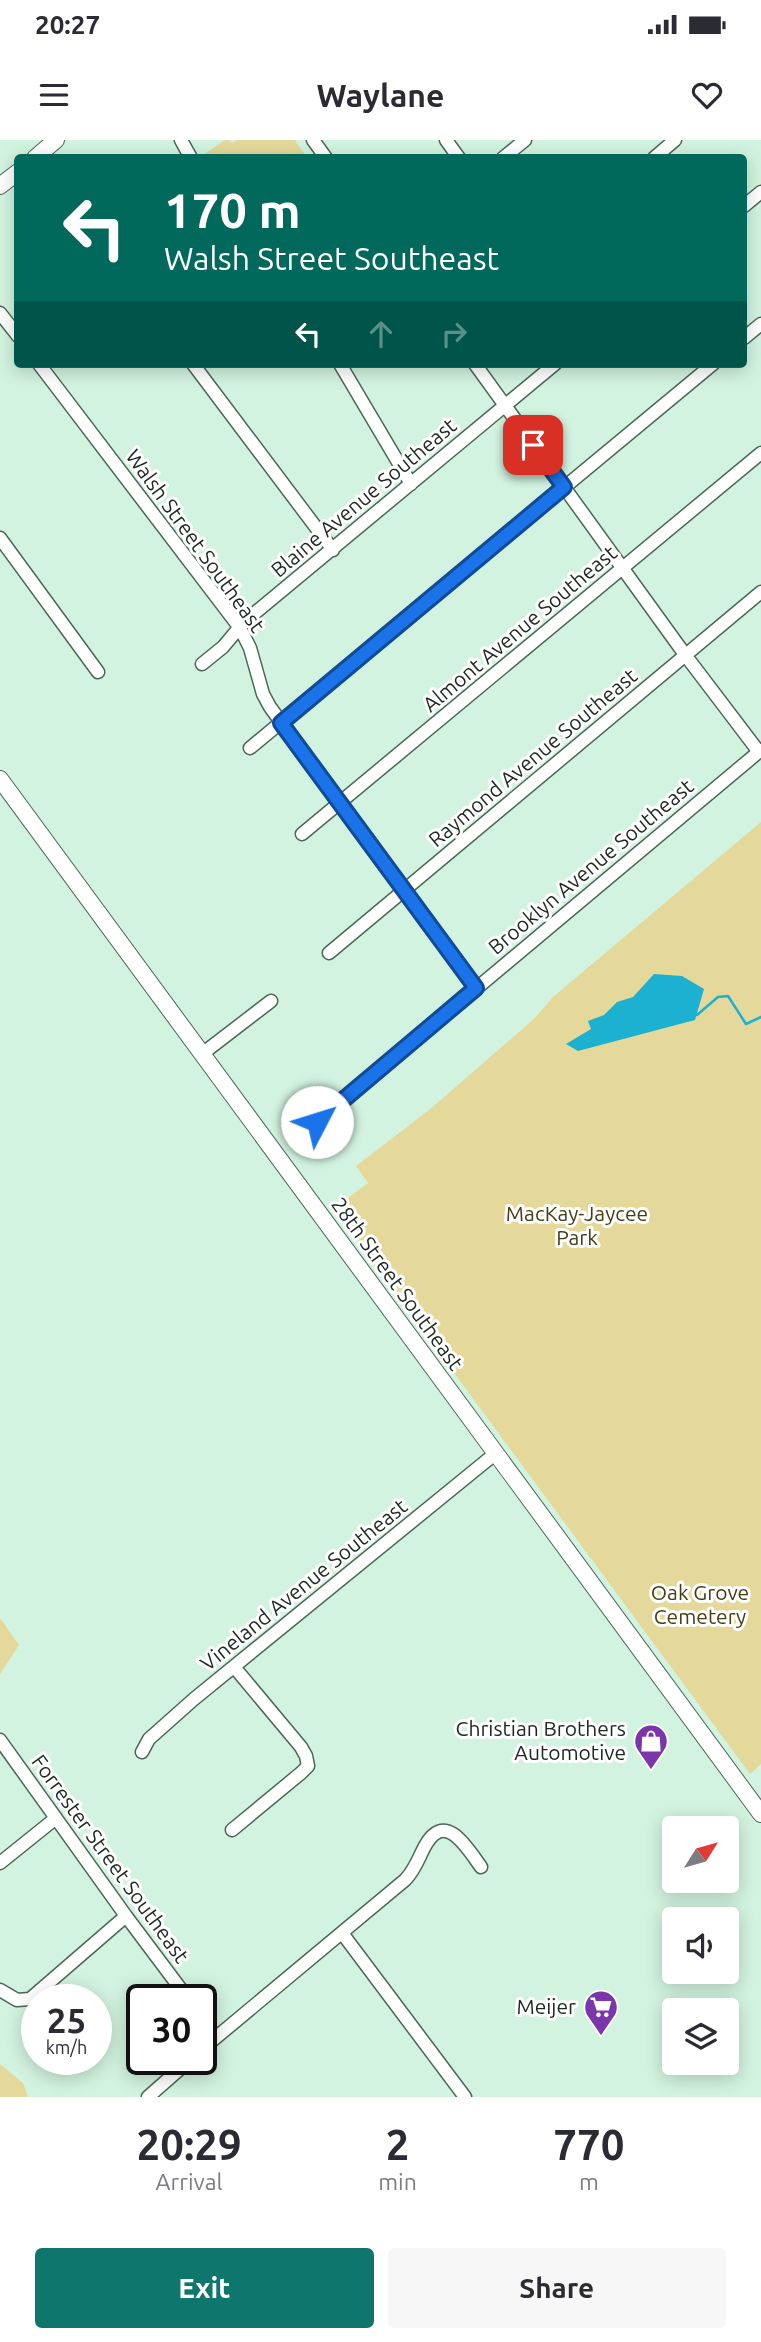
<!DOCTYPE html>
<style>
:root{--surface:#fff;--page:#f7f7f7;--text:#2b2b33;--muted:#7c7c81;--accent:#0f766e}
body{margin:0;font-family:Ubuntu,sans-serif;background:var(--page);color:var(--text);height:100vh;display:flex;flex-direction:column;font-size:26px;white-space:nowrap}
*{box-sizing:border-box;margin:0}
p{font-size:23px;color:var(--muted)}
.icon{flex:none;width:38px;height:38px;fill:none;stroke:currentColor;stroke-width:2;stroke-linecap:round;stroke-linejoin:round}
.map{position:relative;height:1957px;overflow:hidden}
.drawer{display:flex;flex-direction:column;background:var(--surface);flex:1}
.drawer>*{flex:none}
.top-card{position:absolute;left:14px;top:14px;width:733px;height:214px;border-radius:7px;box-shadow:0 4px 18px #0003;background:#00695c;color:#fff;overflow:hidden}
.needle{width:46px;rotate:53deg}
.controls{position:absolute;left:662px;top:1676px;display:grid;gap:14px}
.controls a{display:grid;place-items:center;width:77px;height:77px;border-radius:7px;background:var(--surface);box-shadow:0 4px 18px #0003;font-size:35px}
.speed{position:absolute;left:21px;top:1844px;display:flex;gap:14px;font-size:35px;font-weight:700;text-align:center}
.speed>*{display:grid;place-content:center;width:91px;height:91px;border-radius:50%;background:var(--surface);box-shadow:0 4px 18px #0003;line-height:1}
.speed small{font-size:18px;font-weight:400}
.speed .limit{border:4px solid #111;border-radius:10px;background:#fff;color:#111}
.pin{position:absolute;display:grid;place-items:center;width:60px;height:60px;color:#fff;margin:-30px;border-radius:14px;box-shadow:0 4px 10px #0006}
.me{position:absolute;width:77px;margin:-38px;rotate:50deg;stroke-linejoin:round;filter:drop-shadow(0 0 5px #0008)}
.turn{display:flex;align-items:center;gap:24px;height:147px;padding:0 35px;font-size:32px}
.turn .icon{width:91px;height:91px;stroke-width:2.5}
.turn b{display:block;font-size:49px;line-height:60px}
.lanes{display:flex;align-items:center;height:66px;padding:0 35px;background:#0003;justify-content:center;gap:35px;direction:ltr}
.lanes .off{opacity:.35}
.eta{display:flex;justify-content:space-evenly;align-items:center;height:119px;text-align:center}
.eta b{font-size:42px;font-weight:700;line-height:49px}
.button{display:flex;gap:14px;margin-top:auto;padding:14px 35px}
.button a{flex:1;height:80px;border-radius:7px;background:var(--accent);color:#fff;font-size:28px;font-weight:700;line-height:80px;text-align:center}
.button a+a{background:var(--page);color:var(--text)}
.status{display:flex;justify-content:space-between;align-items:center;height:49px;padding:0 35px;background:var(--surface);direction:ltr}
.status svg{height:19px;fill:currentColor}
header{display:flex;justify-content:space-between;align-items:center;height:91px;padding:0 35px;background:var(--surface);font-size:32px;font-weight:700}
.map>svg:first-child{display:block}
.green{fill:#e4d99a}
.water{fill:#1cb0d1}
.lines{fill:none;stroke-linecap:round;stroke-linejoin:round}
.stream{stroke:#1cb0d1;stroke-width:2.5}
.minor-casing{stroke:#4b6757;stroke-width:15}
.major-casing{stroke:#4b6757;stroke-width:18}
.minor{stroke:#fff;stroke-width:12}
.major{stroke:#fff;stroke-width:16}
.route-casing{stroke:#114b97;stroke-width:18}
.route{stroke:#1a73e8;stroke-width:12}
.labels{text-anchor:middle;stroke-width:6;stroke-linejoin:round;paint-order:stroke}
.street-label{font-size:21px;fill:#1c2821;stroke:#fff}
.park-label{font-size:21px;fill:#453e14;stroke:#fff}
.poi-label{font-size:21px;fill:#1c2821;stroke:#fff;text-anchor:end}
</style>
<div class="status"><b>20:27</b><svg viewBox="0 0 49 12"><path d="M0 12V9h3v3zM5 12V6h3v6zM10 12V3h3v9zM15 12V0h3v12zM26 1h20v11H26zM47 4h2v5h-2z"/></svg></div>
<header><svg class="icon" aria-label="menu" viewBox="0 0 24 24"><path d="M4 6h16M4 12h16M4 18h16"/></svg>Waylane<svg class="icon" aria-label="heart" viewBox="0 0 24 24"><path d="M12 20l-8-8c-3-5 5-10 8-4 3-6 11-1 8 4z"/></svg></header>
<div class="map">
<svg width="761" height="1957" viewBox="0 0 761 1957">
<rect width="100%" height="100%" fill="#d2f3df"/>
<path class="green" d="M225,0h4l3,3 5,-3h60l-2,1 12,16h-102l-2,-2z
M761,682v942l-11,10 -417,-565 35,-26 -12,-17 73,-56 105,-91 19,-22z
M0,1478l19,27 -19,29z
M0,1924l23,19 5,14h-28z"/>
<path class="water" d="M654,834l28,2 22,13 -9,31 -117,31 -12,-7 25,-15 -3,-8 16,-6 13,-13 16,-5z"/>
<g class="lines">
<path class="stream" d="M697,875l21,-18 10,-1 18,28 15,-7"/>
<g class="minor-casing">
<path id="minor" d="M181,0l10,18
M313,0l13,18
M446,0l13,18
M503,18l22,-18
M654,18l21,-18
M744,66l17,-14
M0,173l18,23
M744,198l17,-14
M39,224l201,264 10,20 13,46 7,13 206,281
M193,224l140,186
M340,224l71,120
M475,224l211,292 73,96
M0,398l98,134
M202,524l21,-17 21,-25 311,-258
M250,608l463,-384
M302,694l459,-381
M329,813l432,-361
M202,914l69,-53
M317,982l444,-372
M0,1600l126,176 63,84
M142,1612l7,-13 45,-40 302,-246
M232,1690l69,-57 7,-7 -2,-10 -5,-9 -66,-79
M0,1723l56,-45
M342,1793l123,164
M0,1850l17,10 13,-1 96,-83
M201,1877l15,20
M201,1910l204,-170c10,-10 13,-21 20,-34 20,-37 43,3 56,21
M148,1957l42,-37"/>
</g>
<g class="major-casing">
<path id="major" d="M35,18l21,-18
M0,46l18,-14
M0,639l761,1035"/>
</g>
<use href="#minor" class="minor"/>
<use href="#major" class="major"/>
</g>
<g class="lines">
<g class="route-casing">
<path id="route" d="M317,982l159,-134 -195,-265 283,-236 -31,-42"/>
</g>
<use href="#route" class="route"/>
</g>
<defs>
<g id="shop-pin" transform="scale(1.75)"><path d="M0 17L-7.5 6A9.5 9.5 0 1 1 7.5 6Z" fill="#7a36aa" stroke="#fff"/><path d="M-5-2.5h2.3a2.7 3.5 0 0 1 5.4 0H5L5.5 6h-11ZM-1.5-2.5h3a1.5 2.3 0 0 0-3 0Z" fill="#fff"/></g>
<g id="supermarket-pin" transform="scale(1.75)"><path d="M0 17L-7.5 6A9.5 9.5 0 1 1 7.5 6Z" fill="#7a36aa" stroke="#fff"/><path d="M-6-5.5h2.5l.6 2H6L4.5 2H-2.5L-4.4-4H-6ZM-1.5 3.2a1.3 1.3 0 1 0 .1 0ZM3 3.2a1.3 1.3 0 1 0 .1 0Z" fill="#fff"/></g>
</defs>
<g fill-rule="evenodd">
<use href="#shop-pin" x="651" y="1601"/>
<use href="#supermarket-pin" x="601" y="1867"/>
</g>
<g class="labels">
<g class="street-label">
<text transform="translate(364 358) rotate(-40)" y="7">Blaine Avenue Southeast</text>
<text transform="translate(195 401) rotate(54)" y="7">Walsh Street Southeast</text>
<text transform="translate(520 489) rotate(-40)" y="7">Almont Avenue Southeast</text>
<text transform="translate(533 618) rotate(-40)" y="7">Raymond Avenue Southeast</text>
<text transform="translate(591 727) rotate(-40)" y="7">Brooklyn Avenue Southeast</text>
<text transform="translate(397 1144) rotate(54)" y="7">28th Street Southeast</text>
<text transform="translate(304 1445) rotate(-39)" y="7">Vineland Avenue Southeast</text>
<text transform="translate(110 1719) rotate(54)" y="7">Forrester Street Southeast</text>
</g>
<g class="park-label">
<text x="577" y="1081">MacKay-Jaycee<tspan x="577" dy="24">Park</tspan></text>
<text x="700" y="1460">Oak Grove<tspan x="700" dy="24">Cemetery</tspan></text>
</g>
<g class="poi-label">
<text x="626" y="1596">Christian Brothers<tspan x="626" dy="24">Automotive</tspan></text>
<text x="576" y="1874">Meijer</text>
</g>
</g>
</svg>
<div class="controls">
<a><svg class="needle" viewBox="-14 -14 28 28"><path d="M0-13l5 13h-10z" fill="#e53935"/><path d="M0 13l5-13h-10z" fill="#7c7c81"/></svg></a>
<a><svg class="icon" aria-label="sound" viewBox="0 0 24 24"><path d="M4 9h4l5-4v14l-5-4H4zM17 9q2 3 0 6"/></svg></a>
<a><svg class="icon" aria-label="layers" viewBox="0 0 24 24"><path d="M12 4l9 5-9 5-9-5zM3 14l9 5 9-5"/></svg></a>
</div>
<div class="speed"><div>25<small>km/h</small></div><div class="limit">30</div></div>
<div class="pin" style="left:533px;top:305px;background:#d93025"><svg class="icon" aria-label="arrive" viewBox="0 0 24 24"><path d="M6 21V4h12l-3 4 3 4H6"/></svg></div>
<svg class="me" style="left:317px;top:982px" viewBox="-20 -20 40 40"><circle r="19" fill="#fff"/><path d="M0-13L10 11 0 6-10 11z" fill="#1a73e8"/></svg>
<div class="top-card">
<div class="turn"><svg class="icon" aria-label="left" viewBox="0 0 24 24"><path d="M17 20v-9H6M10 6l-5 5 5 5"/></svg><div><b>170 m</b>Walsh Street Southeast</div></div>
<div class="lanes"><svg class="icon" aria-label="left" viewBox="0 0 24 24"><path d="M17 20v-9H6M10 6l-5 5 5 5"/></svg><svg class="icon off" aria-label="ahead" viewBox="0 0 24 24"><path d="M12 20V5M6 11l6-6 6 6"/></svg><svg class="icon off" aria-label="right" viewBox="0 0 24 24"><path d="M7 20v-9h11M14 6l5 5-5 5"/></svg></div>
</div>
</div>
<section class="drawer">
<div class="eta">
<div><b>20:29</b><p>Arrival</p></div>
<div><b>2</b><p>min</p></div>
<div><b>770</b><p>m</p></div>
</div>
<div class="button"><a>Exit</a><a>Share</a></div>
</section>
